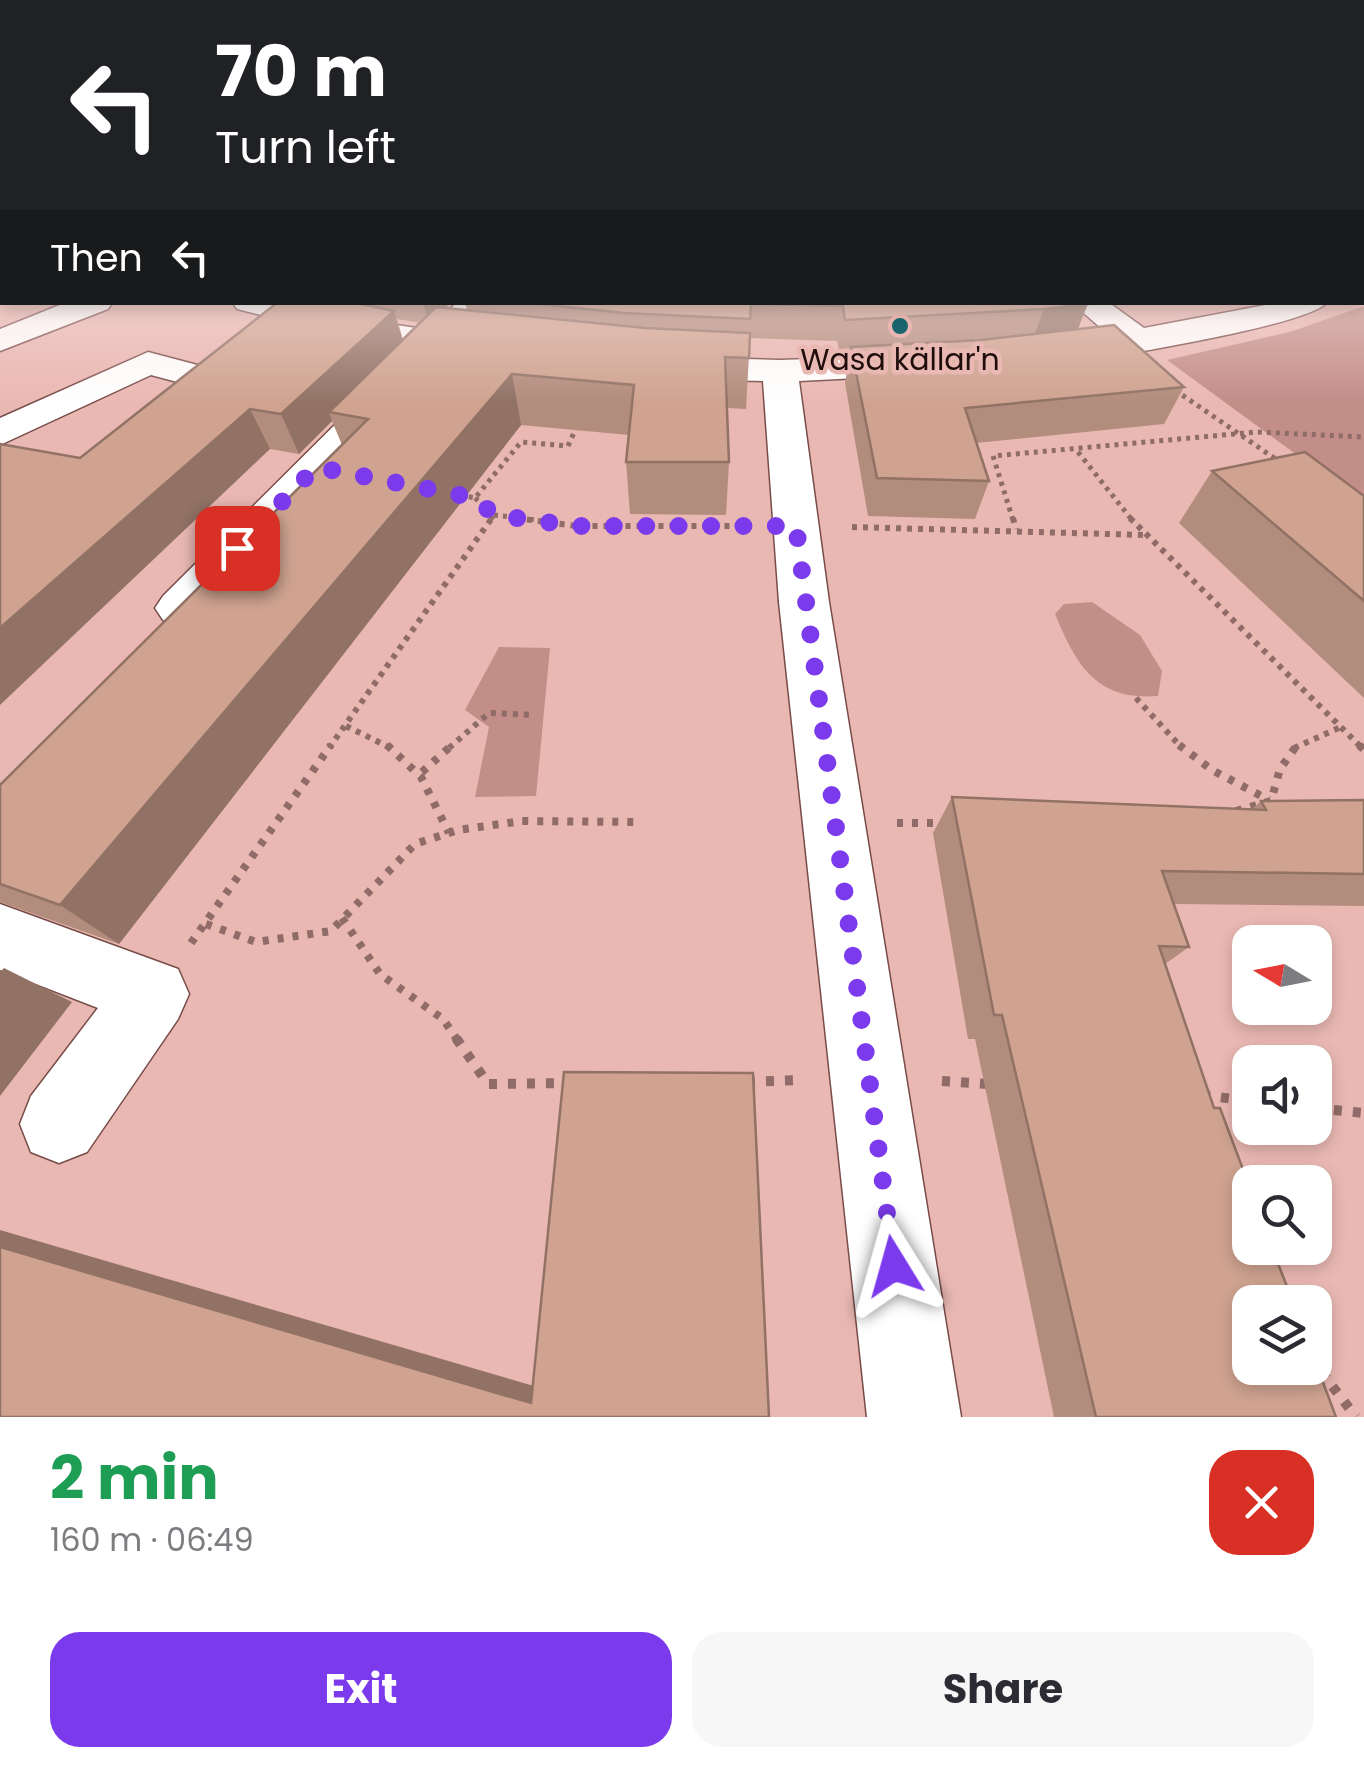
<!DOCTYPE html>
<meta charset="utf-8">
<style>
:root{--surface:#fff;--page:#f7f7f7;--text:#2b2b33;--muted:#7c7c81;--accent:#7c3aed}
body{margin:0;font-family:Poppins,sans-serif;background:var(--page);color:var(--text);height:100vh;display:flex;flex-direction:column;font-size:38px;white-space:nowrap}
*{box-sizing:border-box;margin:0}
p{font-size:32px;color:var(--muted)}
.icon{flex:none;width:55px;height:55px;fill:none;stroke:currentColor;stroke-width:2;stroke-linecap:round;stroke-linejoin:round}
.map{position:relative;height:1417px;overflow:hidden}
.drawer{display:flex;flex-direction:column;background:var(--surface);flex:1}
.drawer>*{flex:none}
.guide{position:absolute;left:0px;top:0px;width:1365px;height:305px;box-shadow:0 5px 15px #0003;background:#202124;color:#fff;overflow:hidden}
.needle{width:65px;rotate:280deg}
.buttons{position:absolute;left:1232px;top:925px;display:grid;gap:20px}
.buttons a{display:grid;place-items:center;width:100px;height:100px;border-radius:20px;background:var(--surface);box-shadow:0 5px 15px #0003;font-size:50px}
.pin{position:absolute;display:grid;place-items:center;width:85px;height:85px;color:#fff;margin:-42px;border-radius:20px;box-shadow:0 5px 15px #0006}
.me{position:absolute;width:110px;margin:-55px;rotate:352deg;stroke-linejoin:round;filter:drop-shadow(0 0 8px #0008)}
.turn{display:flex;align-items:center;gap:35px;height:210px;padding:0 50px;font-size:45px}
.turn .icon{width:130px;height:130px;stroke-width:2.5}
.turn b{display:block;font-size:70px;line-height:85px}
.then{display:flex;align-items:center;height:95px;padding:0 50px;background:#0003;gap:20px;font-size:38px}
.round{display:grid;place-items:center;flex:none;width:105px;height:105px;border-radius:30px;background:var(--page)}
.headline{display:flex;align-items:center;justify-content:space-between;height:170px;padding:0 50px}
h1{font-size:60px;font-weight:700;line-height:75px;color:#1e9e55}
.primary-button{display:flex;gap:20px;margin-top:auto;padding:20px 50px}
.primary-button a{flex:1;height:115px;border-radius:30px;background:var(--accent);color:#fff;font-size:40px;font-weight:700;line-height:115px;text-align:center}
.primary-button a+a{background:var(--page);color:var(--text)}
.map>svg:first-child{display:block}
.green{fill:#c38d88}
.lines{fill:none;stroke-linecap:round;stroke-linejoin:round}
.minor-casing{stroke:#774c48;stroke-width:3}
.path-far3{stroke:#8f6c68;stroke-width:5;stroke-dasharray:4 5;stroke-linecap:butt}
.path-far2{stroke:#8f6c68;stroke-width:6;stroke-dasharray:5 6;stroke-linecap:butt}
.path-far1{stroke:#8f6c68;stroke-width:8;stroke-dasharray:6 9;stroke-linecap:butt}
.path{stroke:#8f6c68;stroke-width:10;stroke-dasharray:8 11;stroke-linecap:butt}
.minor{fill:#fff;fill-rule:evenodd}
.wall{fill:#b28c7c;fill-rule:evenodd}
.shaded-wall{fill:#917265}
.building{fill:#cfa390;stroke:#917265;stroke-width:2.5}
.route{stroke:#7c3aed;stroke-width:18;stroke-dasharray:0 32.4}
.poi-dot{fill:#18656d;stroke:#eab8b3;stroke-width:4}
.labels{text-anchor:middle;stroke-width:9;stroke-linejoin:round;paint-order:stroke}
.far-poi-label{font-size:30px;fill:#1e0d0b;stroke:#eab8b3}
</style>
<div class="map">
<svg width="1364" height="1417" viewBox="0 0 1364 1417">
<rect width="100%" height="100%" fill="#eab8b3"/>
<path class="green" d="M1364,306v198l-197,-144 123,-28z
M1092,602l48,33 22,36 -4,25c-62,5 -82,-31 -103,-82l9,-10z
M499,647l51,1 -14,148 -61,1 14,-70 -24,-17z"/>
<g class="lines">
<g class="minor-casing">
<path id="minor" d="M0,205h2v14h-2z
M1364,263v20h-2v-20z
M67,302h46l-5,7 -108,42v-22z
M232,302h58l73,18 67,10 27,-28h35l-29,33 29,6 5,7 -5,7 -12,3 -34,-5 -249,267 -17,5 -17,-5 -8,-12 8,-12 249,-248 -49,-8 -126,-31z
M1071,302h37l36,26 137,-26h46c-16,24 -228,56 -268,64l-12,-4 -6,-7 6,-7 62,-13z
M148,352l80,21 5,8 -5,8 -13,3 -64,-17 -151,70v-27z
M924,355l13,3 5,8 -5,8 -138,7 30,221 132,815h-94l-88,-815 -16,-221 -88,-2 -13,-3 -5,-8 5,-8 13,-3 105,3z
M0,904l178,65 11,25 -11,25 -91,133 -28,11 -28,-11 -11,-28 11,-28 67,-88 -98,-38z"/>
</g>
<path class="path-far3" d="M1175,390l105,72
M1078,452l54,68
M460,495l15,3 46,-56 47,4 9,-20
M475,498l19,17 -4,5
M494,515l41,5
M1013,520l-20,-64 263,-24 108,5"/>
<path class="path-far2" d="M516,518l60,8h163
M1013,518l3,11
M1130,518l232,230
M852,527l293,8
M1136,698l46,50
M346,726l45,22
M329,748l163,-230
M449,748l40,-35 45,2
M1294,748l47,-21"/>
<path class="path-far1" d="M387,745l34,32 28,56
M1179,745l33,25 57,30
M1359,745l5,5
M422,772l30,-27
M1236,811l35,-10 9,-32 17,-24
M897,823h48
M342,918l38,56 63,45 15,22
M206,924l50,18 75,-11 84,-87 43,-14 64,-9 119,1
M191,943l140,-198"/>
<path class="path" d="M456,1038l32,46 82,-1
M942,1081l47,3
M747,1082l53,-2
M1202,1095l48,6
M1315,1108l49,5
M1315,1353l11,25 30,39"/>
<use href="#minor" class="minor"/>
</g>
<path class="wall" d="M278,302h173l-6,6 22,2 -2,-8h622l-9,28 106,57 -20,37 -188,19 13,38 -14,38 -107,-3 -23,-133 5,-29h-10l-3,-13 -87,-3 -4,71 -19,-1 2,54 -3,53 -96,-1 -4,-52 3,-27 -108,-10 -402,519 -119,-42v-117l342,-340 -10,-24 -33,33 -29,-5 -190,9zM397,319l23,4 -17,17z
M1212,471l152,25v202l-185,-175z
M952,797l299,13 10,-9 103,-1v106l-190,-2 15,43 -24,17 49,144 122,309h-282l-79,-378h-7l-35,-206z"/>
<path class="shaded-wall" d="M423,302h28l-22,23z
M1088,304l-14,34 -43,6 13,-35z
M394,311l11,38 -76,63 3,9 -33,33 -18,-40z
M512,374l9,51 -402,519 -59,-39z
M250,409l20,40 -270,256v-77z
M4,968l68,34 -72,94v-124z
M0,1230l551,161 -20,12 -531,-156z"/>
<path class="building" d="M278,302h74l42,9 -113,103 -31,-5 -250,219v-184l80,14z
M521,302h566l1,2 -44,5 -199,11 -2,-14 -92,-2 -1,15 -126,-6z
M436,307l209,21 105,5 -1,25 -24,-1 4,105h-103l8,-77 -122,-11 -452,531 -60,-21v-99l368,-366 -39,-7z
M1114,325l70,62 -219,21 24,73 -112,-3 -26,-131 130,-7z
M1305,452l59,44v105l-152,-130z
M952,797l314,13 -5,-9 103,-1v74l-202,-3 27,76 -30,-1 55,162h6l30,80v60h22l21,54h-43v66h65v-7l21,56h-240l-94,-402h-8z
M564,1072l189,1 16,344h-769v-170l531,156z"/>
<linearGradient id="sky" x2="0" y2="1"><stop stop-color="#66a8cb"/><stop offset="0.51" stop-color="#f6dfdd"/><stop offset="1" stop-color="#f6dfdd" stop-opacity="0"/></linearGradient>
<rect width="1364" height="404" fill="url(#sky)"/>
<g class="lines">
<path class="route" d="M237,548l79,-81 159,31 19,17 82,11h220l98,740"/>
</g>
<circle class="poi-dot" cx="900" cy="326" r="10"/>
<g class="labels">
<g class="far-poi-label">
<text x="900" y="370">Wasa källar'n</text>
</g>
</g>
</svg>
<div class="buttons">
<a><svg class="needle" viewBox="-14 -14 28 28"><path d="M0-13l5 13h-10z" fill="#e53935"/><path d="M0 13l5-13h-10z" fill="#7c7c81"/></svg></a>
<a><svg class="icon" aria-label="sound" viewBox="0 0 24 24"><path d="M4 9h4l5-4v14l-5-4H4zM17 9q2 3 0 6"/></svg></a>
<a><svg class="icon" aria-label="search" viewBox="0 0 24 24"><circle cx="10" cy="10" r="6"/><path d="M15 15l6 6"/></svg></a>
<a><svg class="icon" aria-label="layers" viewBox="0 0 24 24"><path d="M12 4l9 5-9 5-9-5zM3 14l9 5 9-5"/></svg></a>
</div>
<div class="pin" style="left:237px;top:548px;background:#d93025"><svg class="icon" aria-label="arrive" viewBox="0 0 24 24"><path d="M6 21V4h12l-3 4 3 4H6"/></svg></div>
<svg class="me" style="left:894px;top:1266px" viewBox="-20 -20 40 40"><path d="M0-17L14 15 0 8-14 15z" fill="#7c3aed" stroke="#fff" stroke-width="4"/></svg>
<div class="guide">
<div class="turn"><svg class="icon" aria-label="left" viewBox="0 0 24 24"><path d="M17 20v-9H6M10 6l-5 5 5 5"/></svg><div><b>70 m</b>Turn left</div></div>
<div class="then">Then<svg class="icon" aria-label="left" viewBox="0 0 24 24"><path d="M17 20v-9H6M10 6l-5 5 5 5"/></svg></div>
</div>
</div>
<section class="drawer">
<div class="headline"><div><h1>2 min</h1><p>160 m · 06:49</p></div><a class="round" style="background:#d93025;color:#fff"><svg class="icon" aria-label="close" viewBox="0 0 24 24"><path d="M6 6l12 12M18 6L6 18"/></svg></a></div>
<div class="primary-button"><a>Exit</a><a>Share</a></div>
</section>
